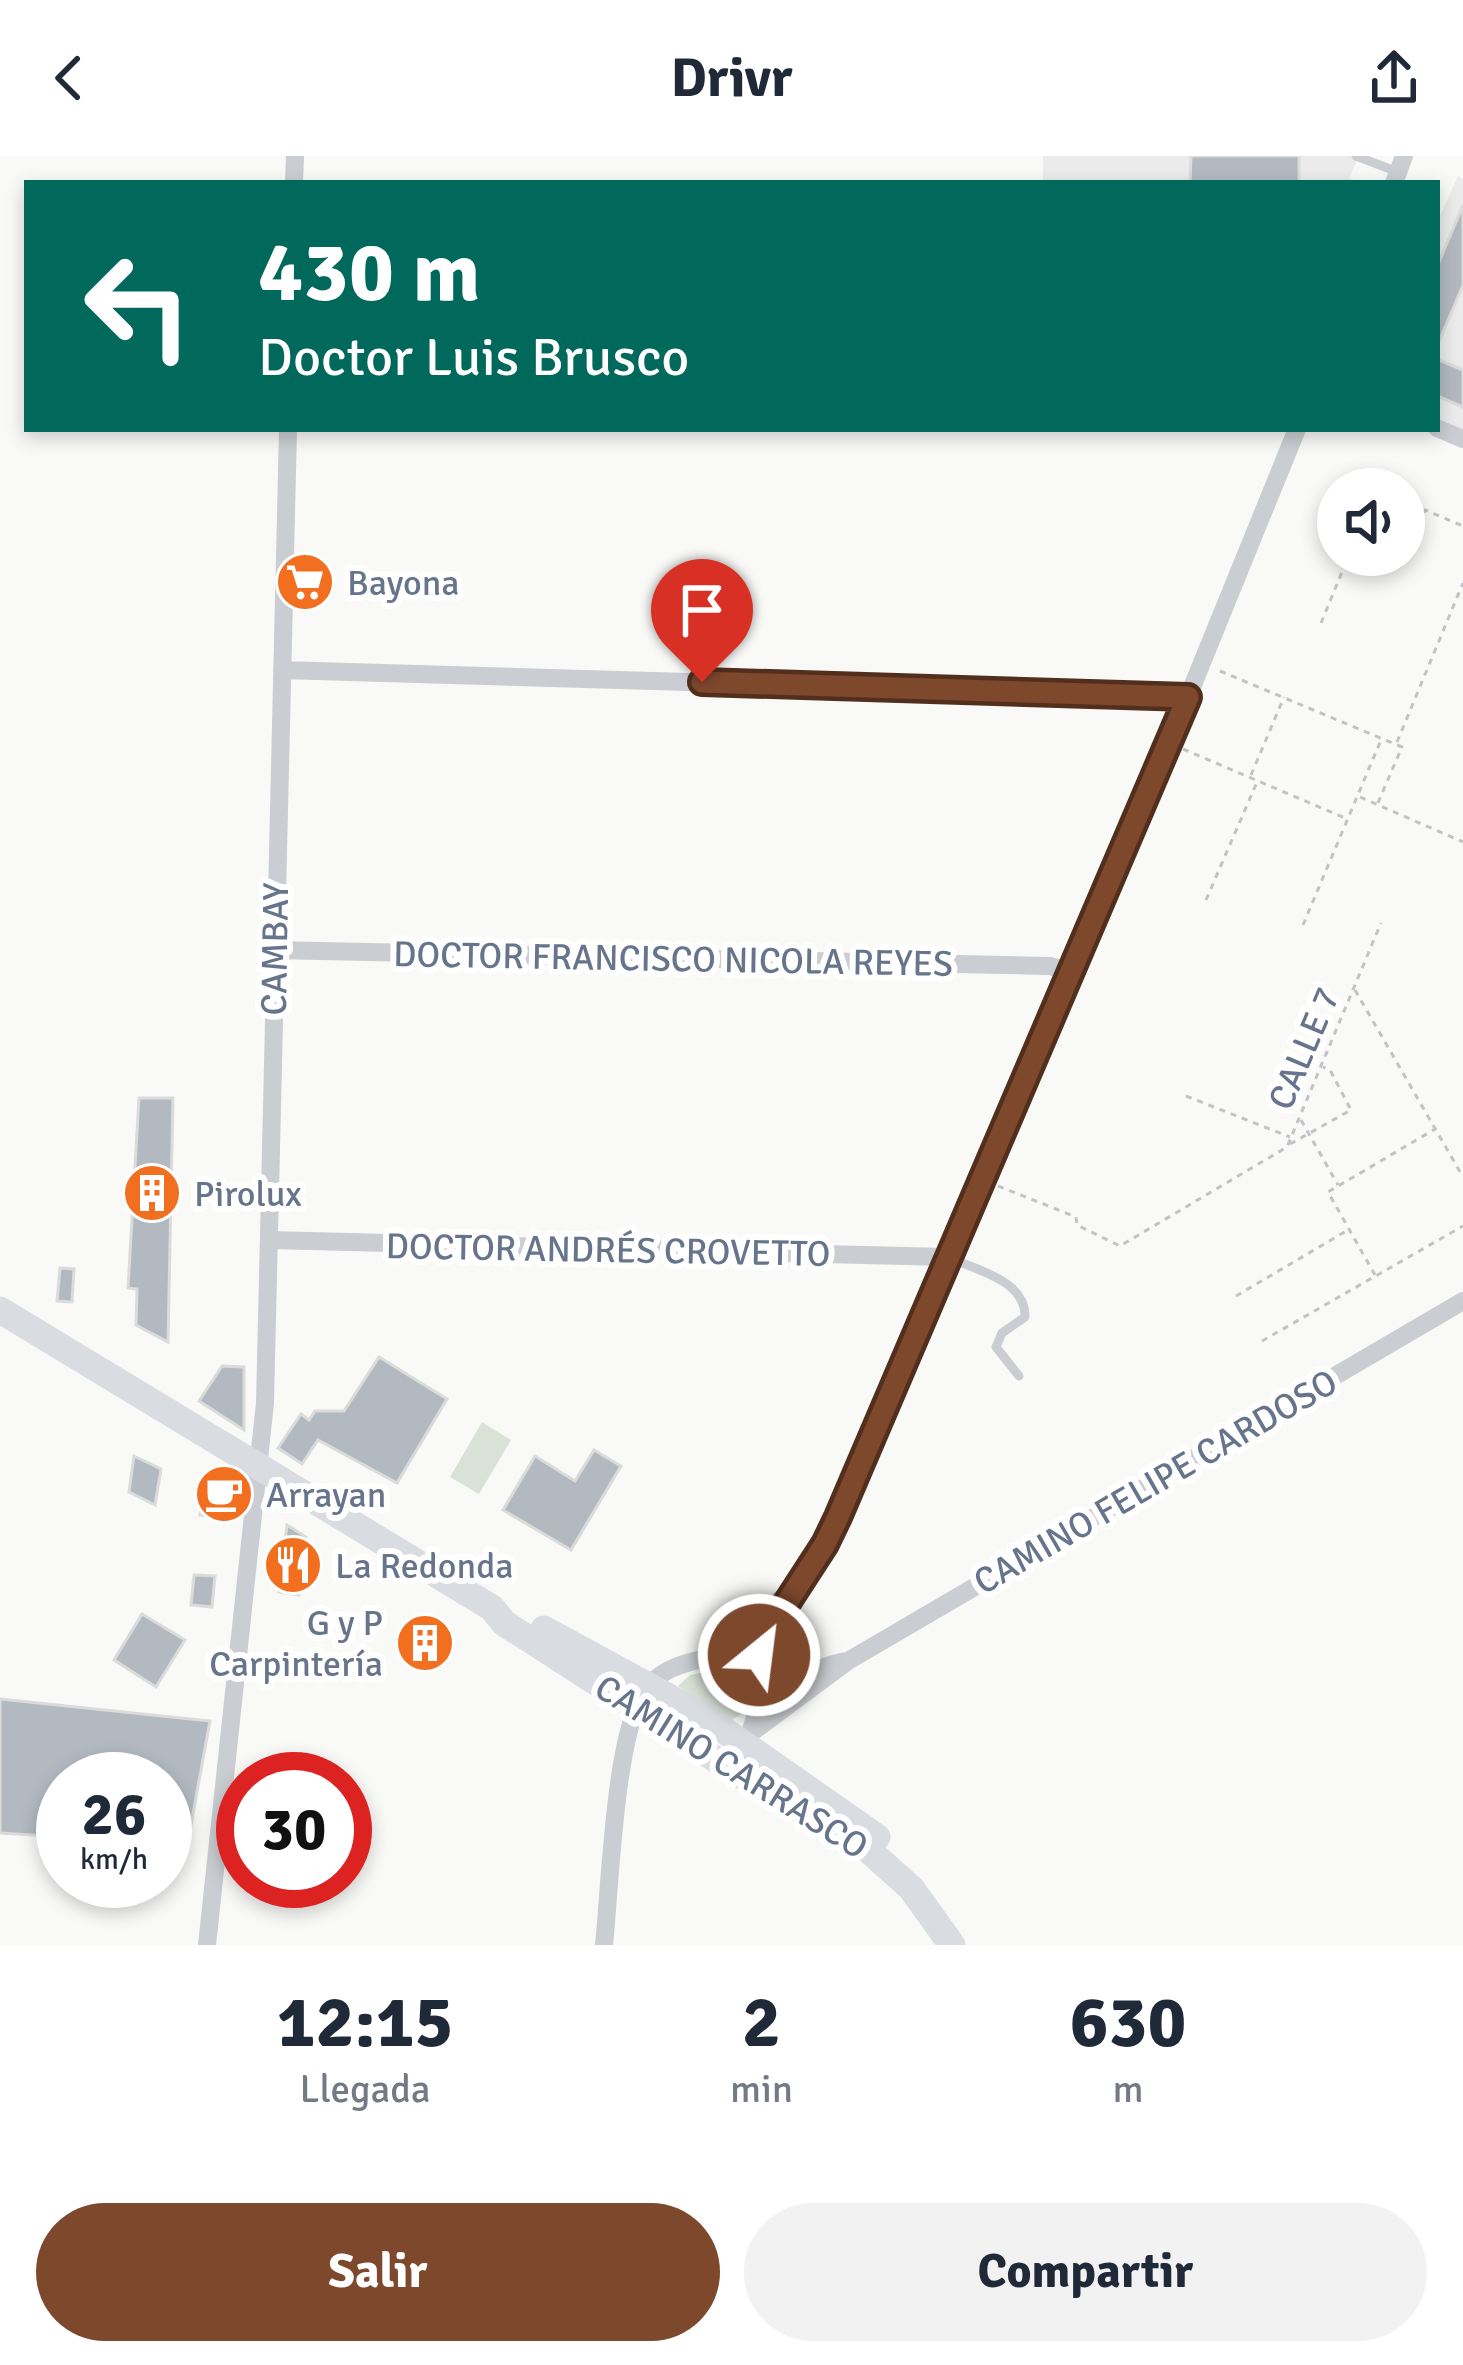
<!DOCTYPE html>
<html lang="es">
<meta charset="utf-8">
<style>
:root{--surface:#fff;--page:#f2f2f3;--text:#1f2937;--muted:#747a83;--accent:#7e482d}
body{margin:0;font-family:Signika,sans-serif;background:var(--page);color:var(--text);height:100vh;display:flex;flex-direction:column;font-size:45px;white-space:nowrap}
*{box-sizing:border-box;margin:0}
p{font-size:39px;color:var(--muted)}
.icon{flex:none;width:66px;height:66px;fill:none;stroke:currentColor;stroke-width:2;stroke-linecap:round;stroke-linejoin:round}
.map{position:relative;height:1789px;overflow:hidden}
.sheet{display:flex;flex-direction:column;background:var(--surface);flex:1}
.sheet>*{flex:none}
.hud{position:absolute;left:24px;top:24px;width:1416px;height:252px;border-radius:0px;box-shadow:0 6px 18px #0003;background:#00695c;color:#fff;overflow:hidden}
.buttons{position:absolute;left:1317px;top:312px;display:grid;gap:24px}
.buttons a{display:grid;place-items:center;width:108px;height:108px;border-radius:50%;background:var(--surface);box-shadow:0 6px 18px #0003;font-size:60px}
.speed{position:absolute;left:36px;top:1596px;display:flex;gap:24px;font-size:60px;font-weight:700;text-align:center}
.speed>*{display:grid;place-content:center;width:156px;height:156px;border-radius:50%;background:var(--surface);box-shadow:0 6px 18px #0003;line-height:1}
.speed small{font-size:30px;font-weight:400}
.speed .limit{border:18px solid #d22;background:#fff;color:#111}
.pin{position:absolute;display:grid;place-items:center;width:102px;height:102px;color:#fff;margin:-123px -51px;border-radius:50% 50% 50% 0;rotate:-45deg;box-shadow:0 0 12px #0007}
.pin .icon{rotate:45deg}
.me{position:absolute;width:132px;margin:-66px;rotate:29deg;stroke-linejoin:round;filter:drop-shadow(0 0 9px #0008)}
.turn{display:flex;align-items:center;gap:42px;height:252px;padding:0 36px;font-size:54px}
.turn .icon{width:156px;height:156px;stroke-width:2.5}
.turn b{display:block;font-size:84px;line-height:102px}
.eta{display:flex;justify-content:space-evenly;align-items:center;height:204px;text-align:center}
.eta b{font-size:72px;font-weight:800;line-height:84px}
.button{display:flex;gap:24px;margin-top:auto;padding:24px 36px}
.button a{flex:1;height:138px;border-radius:72px;background:var(--accent);color:#fff;font-size:48px;font-weight:800;line-height:138px;text-align:center}
.button a+a{background:var(--page);color:var(--text)}
header{display:flex;justify-content:space-between;align-items:center;height:156px;padding:0 36px;background:var(--surface);font-size:54px;font-weight:800}
.map>svg:first-child{display:block}
.built{fill:#eaebea}
.green{fill:#dae2d8}
.building{fill:#b2b9c1;stroke:#dbdcd9;stroke-width:3}
.lines{fill:none;stroke-linecap:round;stroke-linejoin:round}
.path{stroke:#c1c3c6;stroke-width:3;stroke-dasharray:6 6;stroke-linecap:butt}
.service{stroke:#cacdd1;stroke-width:9}
.minor{stroke:#cacdd1;stroke-width:18}
.secondary{stroke:#d9dde2;stroke-width:27}
.route-casing{stroke:#522f1d;stroke-width:30}
.route{stroke:#7e482d;stroke-width:21}
.labels{text-anchor:middle;stroke-width:12;stroke-linejoin:round;paint-order:stroke}
.poi-label{font-size:36px;fill:#66758b;stroke:#fff;text-anchor:start}
.street-label{font-size:36px;fill:#66758b;stroke:#fff}
</style>
<header><svg class="icon" aria-label="back" viewBox="0 0 24 24"><path d="M15 5l-7 7 7 7"/></svg>Drivr<svg class="icon" aria-label="share" viewBox="0 0 24 24"><path d="M12 15V3M7 8l5-5 5 5M5 13v7h14v-7"/></svg></header>
<div class="map">
<svg width="1463" height="1789" viewBox="0 0 1463 1789">
<rect width="100%" height="100%" fill="#f9faf7"/>
<path class="built" d="M1043,0h316l-10,22 11,5h-317z
M1458,20l5,3v250l-26,-11v-195z"/>
<path class="green" d="M482,1266l29,18 -32,54 -29,-17z
M722,1513l18,3 9,8v29l-19,12 -52,-35 12,-11z"/>
<path class="building" d="M1191,0h108v27h-109z
M1463,49v80l-26,61v-79z
M1437,203l26,11v37l-26,-11z
M139,942h34l-5,244 -32,-17 1,-36 -9,-1z
M60,1112l14,1 -2,33 -15,-1z
M379,1201l68,42 -50,84 -79,-43 -16,24 -24,-16 23,-34 8,6 6,-9h29z
M222,1210l22,1v63l-45,-29z
M594,1294l27,16 -50,84 -68,-40 32,-54 40,25z
M134,1300l27,13 -6,36 -26,-13z
M206,1319l23,16 -4,28 -25,-4z
M287,1369l19,12 -7,58 -20,-3z
M194,1419l21,1 -3,31 -21,-2z
M142,1458l43,26 -29,47 -42,-27z
M420,1467l15,2 -5,37 -15,-2z
M0,1543l210,22 -24,131 -21,-2v-71h-102v58l-63,-4z"/>
<g class="lines">
<path class="path" d="M1377,399l23,11 25,-56 38,16
M1321,467l28,-68
M1220,515l182,76 -25,58
M1397,586l66,-159
M1183,593l162,69
M1251,619l33,-78
M1360,641l103,45
M1206,744l51,-118
M1303,769l78,-185
M1355,834l108,187
M1186,940l104,41
M1301,964l37,65
M1290,988l61,-34 -21,-40 -7,-3
M998,1030l78,31 1,8 43,21 167,-99 94,-224
M1375,1119l-47,-83 107,-63
M1236,1140l112,-66
M1262,1185l201,-115"/>
<path class="service" d="M1356,0l42,16
M947,1101c29,13 79,23 78,60l-23,16 -6,14 23,29"/>
<path class="minor" d="M294,27l1,-27
M1394,27l10,-27
M1437,272l26,11
M282,514l906,27
M273,794l777,16 21,6
M269,1084l677,17
M718,1500l20,-13 41,-43
M848,1505c-38,4 -49,31 -91,13 5,-56 56,-105 81,-157l350,-820 109,-268
M751,1577l97,-72 615,-360
M207,1789l58,-542 23,-974
M604,1789c6,-58 11,-210 40,-253 13,-20 33,-27 54,-32 24,-5 39,-1 59,14l1,34 -9,28"/>
<path class="secondary" d="M0,1154l492,298 12,15 241,155 120,69 46,41 41,57
M544,1473l158,86 175,122"/>
</g>
<g class="lines">
<g class="route-casing">
<path id="route" d="M702,526l486,15 -350,820 -13,27 -63,97 -3,14"/>
</g>
<use href="#route" class="route"/>
</g>
<defs>
<g id="supermarket-disc" transform="scale(3)"><circle r="9.5" fill="#f26f20" stroke="#fff"/><path d="M-6-5.5h2.5l.6 2H6L4.5 2H-2.5L-4.4-4H-6ZM-1.5 3.2a1.3 1.3 0 1 0 .1 0ZM3 3.2a1.3 1.3 0 1 0 .1 0Z" fill="#fff"/></g>
<g id="building-disc" transform="scale(3)"><circle r="9.5" fill="#f26f20" stroke="#fff"/><path d="M-4-6H4V6H1V3H-1V6H-4ZM-2.5-4.3h1.7v1.8h-1.7ZM.8-4.3h1.7v1.8H.8ZM-2.5-1h1.7V.8h-1.7ZM.8-1h1.7V.8H.8Z" fill="#fff"/></g>
<g id="cafe-disc" transform="scale(3)"><circle r="9.5" fill="#f26f20" stroke="#fff"/><path d="M-5.5-4.5H6V0H3Q3 3.5 0 3.5H-2.5Q-5.5 3.5-5.5 0ZM3-3.2v2h1.7v-2ZM-6 4.5H4V6H-6Z" fill="#fff"/></g>
<g id="restaurant-disc" transform="scale(3)"><circle r="9.5" fill="#f26f20" stroke="#fff"/><path d="M-5-6h1v4h1v-4h1v4h1v-4h1v5L-1.5 .5V6h-2V.5L-5-1ZM5-6V6H3V1.5H1.5Q1.5-4 5-6Z" fill="#fff"/></g>
</defs>
<g fill-rule="evenodd">
<use href="#supermarket-disc" x="305" y="426"/>
<use href="#building-disc" x="152" y="1037"/>
<use href="#cafe-disc" x="224" y="1338"/>
<use href="#restaurant-disc" x="293" y="1409"/>
<use href="#building-disc" x="425" y="1487"/>
</g>
<g class="labels">
<g class="poi-label">
<text x="347" y="439">Bayona</text>
<text x="194" y="1050">Pirolux</text>
<text x="266" y="1351">Arrayan</text>
<text x="335" y="1422">La Redonda</text>
<text x="383" y="1479" text-anchor="end">G y P<tspan x="383" dy="41">Carpintería</tspan></text>
</g>
<g class="street-label">
<text transform="translate(274 793) rotate(-89)" y="13">CAMBAY</text>
<text transform="translate(673 802) rotate(1)" y="13">DOCTOR FRANCISCO NICOLA REYES</text>
<text transform="translate(1303 892) rotate(-67)" y="13">CALLE 7</text>
<text transform="translate(608 1093) rotate(1)" y="13">DOCTOR ANDRÉS CROVETTO</text>
<text transform="translate(1155 1325) rotate(-30)" y="13">CAMINO FELIPE CARDOSO</text>
<text transform="translate(732 1610) rotate(32)" y="13">CAMINO CARRASCO</text>
</g>
</g>
</svg>
<div class="buttons">
<a><svg class="icon" aria-label="sound" viewBox="0 0 24 24"><path d="M4 9h4l5-4v14l-5-4H4zM17 9q2 3 0 6"/></svg></a>
</div>
<div class="speed"><div>26<small>km/h</small></div><div class="limit">30</div></div>
<div class="pin" style="left:702px;top:526px;background:#d93025"><svg class="icon" aria-label="arrive" viewBox="0 0 24 24"><path d="M6 21V4h12l-3 4 3 4H6"/></svg></div>
<svg class="me" style="left:759px;top:1499px" viewBox="-20 -20 40 40"><circle r="17" fill="#7e482d" stroke="#fff" stroke-width="3"/><path d="M0-11L8 9 0 5-8 9z" fill="#fff"/></svg>
<div class="hud">
<div class="turn"><svg class="icon" aria-label="left" viewBox="0 0 24 24"><path d="M17 20v-9H6M10 6l-5 5 5 5"/></svg><div><b>430 m</b>Doctor Luis Brusco</div></div>
</div>
</div>
<section class="sheet">
<div class="eta">
<div><b>12:15</b><p>Llegada</p></div>
<div><b>2</b><p>min</p></div>
<div><b>630</b><p>m</p></div>
</div>
<div class="button"><a>Salir</a><a>Compartir</a></div>
</section>
